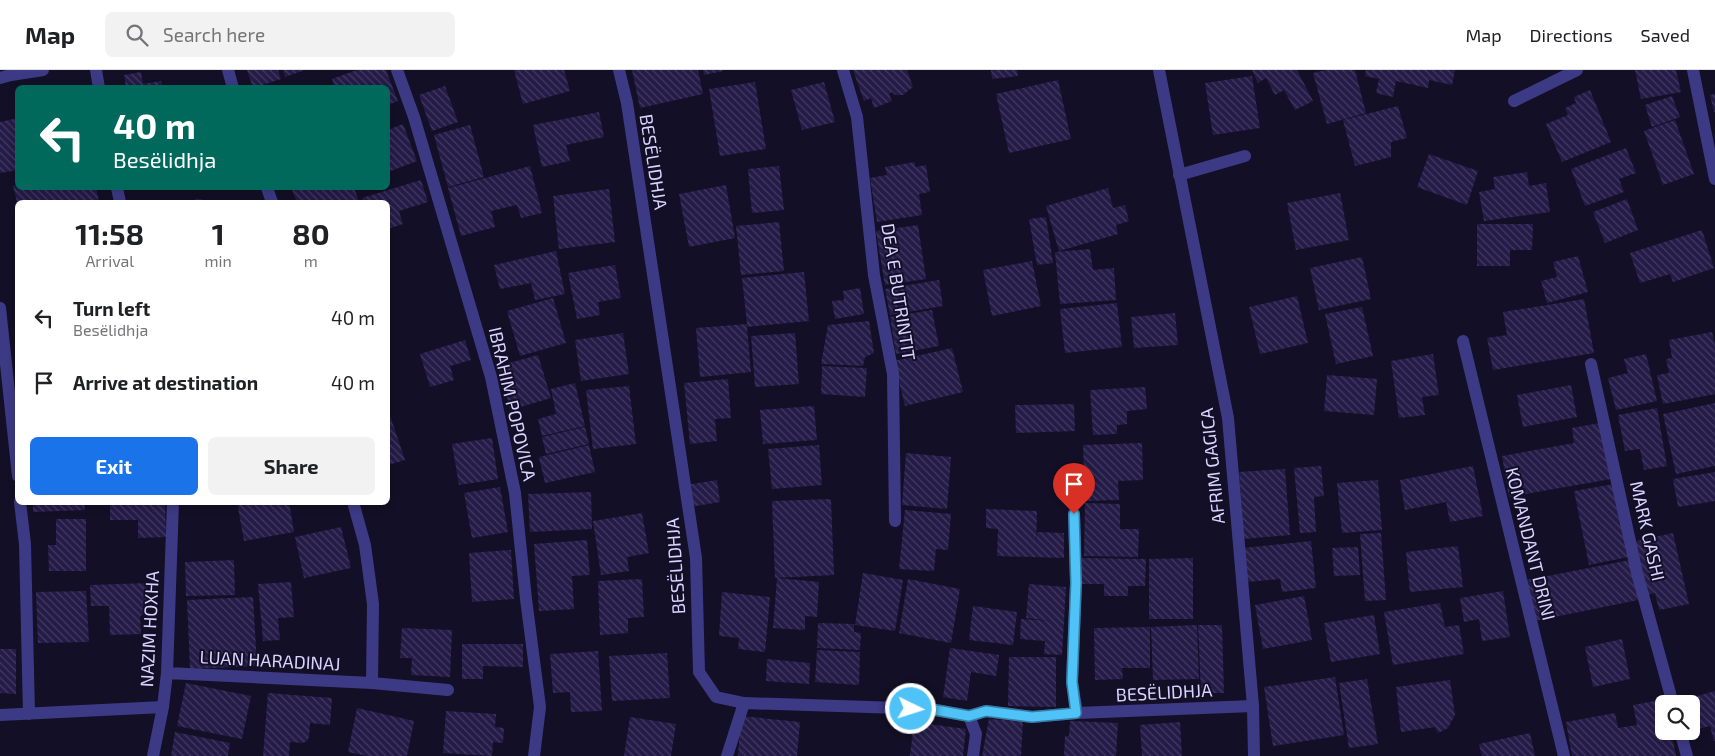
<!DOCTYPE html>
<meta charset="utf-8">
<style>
:root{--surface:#fff;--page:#f2f2f2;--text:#202124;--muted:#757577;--line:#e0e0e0;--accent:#1a73e8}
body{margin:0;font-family:"Exo 2",sans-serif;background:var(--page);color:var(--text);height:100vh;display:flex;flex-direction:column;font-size:19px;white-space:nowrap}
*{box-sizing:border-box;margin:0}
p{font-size:16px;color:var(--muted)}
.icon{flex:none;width:28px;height:28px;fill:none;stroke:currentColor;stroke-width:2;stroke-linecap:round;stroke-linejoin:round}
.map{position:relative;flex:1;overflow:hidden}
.side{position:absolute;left:15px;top:130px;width:375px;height:305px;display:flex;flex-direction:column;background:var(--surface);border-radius:8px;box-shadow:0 2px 8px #0003}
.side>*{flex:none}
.hud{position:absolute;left:15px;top:15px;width:375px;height:105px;border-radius:8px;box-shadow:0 2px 8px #0003;background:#00695c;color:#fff;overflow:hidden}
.fabs{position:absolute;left:1655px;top:625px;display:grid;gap:10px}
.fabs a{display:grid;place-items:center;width:45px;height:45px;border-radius:8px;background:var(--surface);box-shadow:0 2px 8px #0003;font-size:25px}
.pin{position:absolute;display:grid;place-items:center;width:42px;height:42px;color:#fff;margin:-51px -21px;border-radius:50% 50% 50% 0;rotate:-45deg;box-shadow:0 0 5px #0007}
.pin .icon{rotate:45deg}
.me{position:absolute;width:55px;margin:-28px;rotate:94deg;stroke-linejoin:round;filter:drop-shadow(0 0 4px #0008)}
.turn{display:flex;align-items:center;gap:18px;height:105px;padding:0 15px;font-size:22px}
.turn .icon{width:65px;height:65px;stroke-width:2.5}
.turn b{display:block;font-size:35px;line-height:42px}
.eta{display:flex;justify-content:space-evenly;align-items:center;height:85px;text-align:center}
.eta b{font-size:30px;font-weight:700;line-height:35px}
.primary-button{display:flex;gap:10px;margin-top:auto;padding:10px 15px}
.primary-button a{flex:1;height:58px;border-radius:8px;background:var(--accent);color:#fff;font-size:20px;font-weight:700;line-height:58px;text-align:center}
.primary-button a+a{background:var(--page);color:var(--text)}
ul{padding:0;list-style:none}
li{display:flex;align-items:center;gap:15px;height:65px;padding:0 15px}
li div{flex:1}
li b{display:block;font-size:19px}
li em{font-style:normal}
header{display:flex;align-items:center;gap:30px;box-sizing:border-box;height:70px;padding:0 25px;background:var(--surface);border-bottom:1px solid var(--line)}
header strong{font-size:24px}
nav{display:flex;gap:28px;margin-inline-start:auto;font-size:18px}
.search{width:350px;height:45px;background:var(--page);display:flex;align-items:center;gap:12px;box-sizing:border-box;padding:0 18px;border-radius:8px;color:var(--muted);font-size:19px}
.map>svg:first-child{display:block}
.building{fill:url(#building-back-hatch)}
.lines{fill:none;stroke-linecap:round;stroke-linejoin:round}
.minor{stroke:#3d3a85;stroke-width:12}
.tertiary{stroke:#3d3a85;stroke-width:12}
.route-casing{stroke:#337fa1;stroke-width:12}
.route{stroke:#4fc3f7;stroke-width:9}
.labels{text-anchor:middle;stroke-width:4;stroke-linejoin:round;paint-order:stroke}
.street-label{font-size:18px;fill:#d9d4ff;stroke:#130f26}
</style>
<header>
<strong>Map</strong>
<div class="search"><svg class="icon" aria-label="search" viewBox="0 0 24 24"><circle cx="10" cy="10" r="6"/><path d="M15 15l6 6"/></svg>Search here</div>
<nav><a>Map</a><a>Directions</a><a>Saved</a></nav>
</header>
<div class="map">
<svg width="1715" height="686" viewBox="0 0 1715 686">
<defs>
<pattern id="building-back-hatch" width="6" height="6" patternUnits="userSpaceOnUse" patternTransform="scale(1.25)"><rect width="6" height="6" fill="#241b47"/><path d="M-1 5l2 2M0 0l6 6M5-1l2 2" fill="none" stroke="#433b63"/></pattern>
</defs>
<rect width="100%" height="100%" fill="#130f26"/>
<path class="building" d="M247,0h31l3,9 -28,9z
M283,0h22l-20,7z
M357,0h29l12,31 -10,4v-17h-53l-3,-9z
M514,0h50l6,21 -47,13z
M632,0h66l5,24 -63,14z
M703,0h20v1l-19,4z
M853,0h54l6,17 -10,8h-8l-3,-3 -3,2 3,7 -18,7 -3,-10 -7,3z
M991,0h26l1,6 -26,3z
M1252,0h45l16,31 -18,9 -11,-20 -9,5 -9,-17 -8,5z
M1326,0h29l11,43 -39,11 -14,-51z
M1366,0h89l-3,15 -23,-5 -1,8 -32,-7 -3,16 -17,-4 3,-14 -14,-3z
M1635,0h41l5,22 -40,7z
M141,2l2,12 18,-3 2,7h-37l-2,-13z
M1252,6l8,52 -47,7 -8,-52z
M1058,10l13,59 -62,14 -13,-59z
M755,12l11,67 -46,7 -11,-67z
M824,12l11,40 -33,8 -11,-40z
M445,16l13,36 -26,9 -13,-36z
M1590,20l21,52 -49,20 -16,-38 22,-9 -3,-7 11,-5 -2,-6z
M1715,24v18h-1l-4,-17z
M1672,26l8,21 -28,10 -7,-22z
M1398,36l9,32 -16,4v15l-36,9 -12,-46z
M599,42l5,25 -38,8 4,16 -28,6 -9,-42z
M18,48v52l-18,3v-51z
M1675,50l19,54 -31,11 -19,-54z
M403,54l14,37 -29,11v-42z
M470,55l14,52 -36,10 -14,-52z
M1626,78l10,25 -17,6 5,13 -39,14 -14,-37z
M1429,84l49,17 -11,34 -50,-18z
M915,92v5l11,-2 4,27 -11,2 3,21 -45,7 -7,-44 17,-3 -2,-8z
M530,96l12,47 -21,5 -4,-13 -26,6 4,16 -34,9 -13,-48z
M779,96l5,44 -32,3 -4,-44z
M1527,102l2,14 17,-3 4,29 -66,9 -5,-29 16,-3 -2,-12z
M421,110l7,22 -29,9 4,13 -15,5v-27h-24l-2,-4z
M18,115v3h78l3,14h-82l-4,-16z
M726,115l9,53 -46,9 -10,-53z
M299,118h55l5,13 -4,1h-58l-5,-12z
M1108,118l5,20 12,-3 4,16 -13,4 2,9 -59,17 -13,-45z
M609,119l6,53 -56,7 -6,-53z
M1340,123l9,47 -53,10 -9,-47z
M201,129l6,3h-22l-1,-1z
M1627,129l11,31 -33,13 -12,-31z
M1046,147l7,46 -16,2 -8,-46z
M779,152l5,49 -43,4 -5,-49z
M1477,154h56l-1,26h-22v16h-33z
M918,155l8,54 -41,6 -9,-54z
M1702,160l12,38 -41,14 -3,-8 -30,9 -10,-30z
M1090,179l3,21 21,-2 2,32 -56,4 -5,-52z
M556,181l9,43 -30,6 -4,-17 -31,6 -6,-24z
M1578,186l10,36 -41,11 -6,-22 16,-4 -4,-15z
M1362,187l9,42 -52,11 -9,-42z
M1032,191l9,45 -49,10 -9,-46z
M615,195l6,33 -23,4 2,13 -23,4 -9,-46z
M804,202l5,49 -62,6 4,45 -51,5 -4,-49 51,-4 -5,-46z
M939,210l4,26 -53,9 -5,-26z
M860,218l4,26 -29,5 -3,-18 12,-1 -1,-9z
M1297,226l11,47 -48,11 -11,-47z
M553,228l13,45 -46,13 -13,-45z
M1584,229l10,54 -101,17 -6,-32 20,-3 -4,-23z
M1117,233l5,44 -57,6 -5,-44z
M1362,237l11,49 -37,8 -11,-50z
M932,240l7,36 -43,8 -6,-37z
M1175,243l3,32 -44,3 -3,-31z
M869,251l5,32 -9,4 -2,9 -42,-2 7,-39z
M1712,262l3,13v49l-52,10 -6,-29 12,-2 -3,-14 6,-1 -3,-18z
M623,263l6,41 -48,7 -6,-41z
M795,263l4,51 -44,3 -4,-51z
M465,270l6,20 -21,6 4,14 -24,7 -10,-33z
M952,278l11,44 -58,14 -11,-45z
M1433,284l6,41 -17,2 3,18 -26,3 -8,-57z
M1646,284l11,47 -41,9 -8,-32 20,-5 -4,-14z
M538,285l13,43 -41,12 -12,-44z
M822,296l45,2 -2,29 -44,-3z
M1327,305l50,4 -3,36 -50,-4z
M728,309l3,39 -16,1 2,22 -27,3 -6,-61z
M575,313l10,43 -43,10 -4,-17 18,-5 -5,-25z
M1571,315l6,32 -54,10 -6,-32z
M629,316l7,58 -43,5 -7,-59z
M1145,317l2,22 -20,2v13l-10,1v9l-24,1 -3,-45z
M1715,333v63l-39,8 -13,-60z
M1074,334l1,27 -59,2 -1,-28z
M814,336l3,34 -54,4 -3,-34z
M1657,338l10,58 -23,4 -4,-21 -15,2 -7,-36z
M391,348l14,42 -17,5v-45z
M1600,353l11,56 -102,18 -7,-41 72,-13 -2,-15z
M585,357l4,17 -43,10 -4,-17z
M492,368l6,41 -39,6 -7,-41z
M1142,373l1,37 -25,1 1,19 -34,1 -2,-56z
M589,375l6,27 -50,11 -6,-26z
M819,375l3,40 -50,4 -4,-40z
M906,383l45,4 -4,52 -45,-4z
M1321,396l3,30 -10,1 2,35 -16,1 -6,-65z
M1473,396l10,50 -33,6 -4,-20 -41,8 -5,-30z
M1285,399l5,66 -46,4 -5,-67z
M1715,402v29l-37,6 -5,-28z
M717,410l3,22 -30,5 -4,-22z
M1378,410l4,50 -40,3 -5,-50z
M1614,414l14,73 -39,8 -15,-74z
M500,417l8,45 -36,6 -8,-45z
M591,422l1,37 -62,3 -2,-38z
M831,429l3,76 -59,3 -3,-77z
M33,432h51l1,8 -52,2z
M110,432h55l1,35 -28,1v-18h-28z
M237,432h52l5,30 -50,9z
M1085,433l35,1v25h19l-1,28 -54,-1z
M986,439l51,2 -1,35 1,-14 27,1v25l-67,-2 1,-27 -12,-1z
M905,440l46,4 -3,36 -12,-1 -2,22 -35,-2z
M642,443l7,40 -22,4 2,14 -28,4 -8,-54z
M56,449h30v52h-37l-1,-26h8z
M341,457l10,41 -47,10 -9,-41z
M1381,463l5,67 -21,1 -5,-67z
M1673,463l16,71 -30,6 -4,-17 -8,2 -11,-54z
M587,470l3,35 -18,1 2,33 -35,2 -5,-67z
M1311,471l5,47 -34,4 -2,-13 -33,3 -4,-34z
M1458,476l5,41 -53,5 -4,-40z
M1358,477l2,28 -26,1 -2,-28z
M511,480l3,49 -42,3 -3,-49z
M1082,488l64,1 -1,27h-17v10h-24v-12h-22z
M1193,488v61h-44v-60z
M234,490l1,35 -49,1 -1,-34z
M1630,490l8,40 -103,21 -8,-41z
M863,503l40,7 -8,51 -40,-6z
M777,508l42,4 -2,35 -12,-1v14l-32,-2z
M642,509l2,38 -16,1v15l-28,2 -2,-54z
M908,509l52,10 -9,54 -52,-10z
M291,512l3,35 -16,1 2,22 -17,1 -5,-57z
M147,513l1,30 -8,3 1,18 -31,1 -1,-29h-18l-1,-21z
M1029,514l37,3 -4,68 -18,-1 1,-13 -25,-2 1,-20 30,2 -25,-3z
M86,521l3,51 -51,1 -2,-51z
M1503,521l7,46 -28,4 -3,-22 -15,3 -4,-24z
M722,522l48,5 -5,55 -27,-3 1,-11 -20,-2z
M1304,526l8,44 -49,9 -8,-44z
M253,527l4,69 -67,3 -3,-69z
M1440,533l5,24 14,-2 5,29 -71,11 -9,-53z
M973,536l44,6 -4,33 -44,-5z
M1374,545l6,39 -49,8 -7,-39z
M818,553l36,1v8l7,1 -1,17 -43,-2z
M1197,555l2,54 -46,1 -2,-53z
M1198,555h24l2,68h-23z
M1150,557v41h-28l1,11 -28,1 -1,-52z
M402,558l50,2 -2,47 -39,-2 1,-17h-12z
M1622,569l8,40 -37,8 -8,-40z
M462,574h61v23l-40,-1v13h-21z
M950,578l49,7 -3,21 -25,-4 -4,29 -24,-4z
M0,579h16v45l-16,-1z
M817,580l43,2 -1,33 -44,-3z
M598,581l4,60 -31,1 -1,-20 -17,1 -3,-39z
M667,583l3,45 -58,3 -3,-45z
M1009,587h47v50l-48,-1z
M767,589l43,4 -1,21 -43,-3z
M1335,607l9,58 -71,11 -9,-59z
M1367,609l11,65 -29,4 -10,-65z
M1450,610l5,35 -7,13 -10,5 -3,-6 -34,5 -5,-45z
M186,613l65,13 -9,43 -65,-13z
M1715,621v50h-1l-4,-15 -12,3 -8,-31z
M268,623l64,5 -2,27 -20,-2 -1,14 -2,4 -4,2 -13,-1 -1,14h-26z
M1665,629l-1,32h7l5,25h-104l-6,-34 49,-9 3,15 19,-3 -4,-20z
M357,638l57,13 -7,35h-40l-19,-4z
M446,641l50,3 -1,13 9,1 -1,15 -10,-1 -1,14 -49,-3z
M741,646l59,6 -3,34h-59z
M630,647l46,7 -5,32h-47z
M989,649l34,2 -2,35h-39z
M1070,651l48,2 -2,33h-52l1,-20h4z
M914,652l52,7 -3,27h-53z
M1180,652l2,34h-40l-2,-31z
M175,662l55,11 -2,13h-57z
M1530,663l5,23h-53l-3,-12z"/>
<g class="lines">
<path class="minor" d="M96,0l3,18
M228,0l5,18
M397,0l17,47 77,260 24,116 11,106 14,108 -6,49
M619,0l8,33 69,455 3,114 17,25 28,6 186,6 39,7 17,-5 46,6 45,-4 176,-7
M843,0l14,47 17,158 19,99 2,147
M0,8l11,-3 32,-5
M1514,31l63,-31
M1179,105l66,-19
M117,118l3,14
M267,118l5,14
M0,238l18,168
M1463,271l101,415
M1591,294l46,209 36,131
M20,432l5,42 4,170
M353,432l12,43 8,59 -1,79
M1074,443l2,70 -4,99 5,31
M167,603l205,10 76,7
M0,645l163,-8
M969,646l7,18 -3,22
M1680,661l7,25
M153,686l10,-49 4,-34 6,-171
M727,686l17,-53"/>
<path class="tertiary" d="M1159,0l69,348 25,288 1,50
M1693,0l22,109"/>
</g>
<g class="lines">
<g class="route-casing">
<path id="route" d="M911,639h19l39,7 17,-5 46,6 44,-4 -4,-31 4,-99 -2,-69"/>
</g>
<use href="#route" class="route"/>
</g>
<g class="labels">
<g class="street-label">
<text transform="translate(653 92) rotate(81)" y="6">BESËLIDHJA</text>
<text transform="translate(898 222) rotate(81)" y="6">DEA E BUTRINTIT</text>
<text transform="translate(512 334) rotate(77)" y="6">IBRAHIM POPOVICA</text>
<text transform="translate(1213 396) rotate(-96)" y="6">AFRIM GAGICA</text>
<text transform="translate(1647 461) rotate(77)" y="6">MARK GASHI</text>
<text transform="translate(1530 474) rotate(76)" y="6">KOMANDANT DRINI</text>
<text transform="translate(676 496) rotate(-94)" y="6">BESËLIDHJA</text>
<text transform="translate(150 559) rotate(-87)" y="6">NAZIM HOXHA</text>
<text transform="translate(270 591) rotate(3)" y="6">LUAN HARADINAJ</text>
<text transform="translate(1164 623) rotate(-3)" y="6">BESËLIDHJA</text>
</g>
</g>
</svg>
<div class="fabs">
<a><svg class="icon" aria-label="search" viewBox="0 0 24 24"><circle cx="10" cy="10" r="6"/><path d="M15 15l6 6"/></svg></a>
</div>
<div class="pin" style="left:1074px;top:444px;background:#d93025"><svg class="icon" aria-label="arrive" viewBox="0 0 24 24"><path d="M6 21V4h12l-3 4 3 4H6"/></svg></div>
<svg class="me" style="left:911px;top:639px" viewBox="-20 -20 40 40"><circle r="17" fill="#4fc3f7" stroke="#fff" stroke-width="3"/><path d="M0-11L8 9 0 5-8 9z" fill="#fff"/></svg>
<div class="hud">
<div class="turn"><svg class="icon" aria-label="left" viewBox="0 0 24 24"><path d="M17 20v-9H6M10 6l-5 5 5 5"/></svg><div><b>40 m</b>Besëlidhja</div></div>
</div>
<section class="side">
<div class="eta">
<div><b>11:58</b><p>Arrival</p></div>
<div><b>1</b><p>min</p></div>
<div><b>80</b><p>m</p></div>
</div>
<ul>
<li><svg class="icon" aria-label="left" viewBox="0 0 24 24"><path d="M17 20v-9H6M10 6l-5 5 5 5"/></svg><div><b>Turn left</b><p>Besëlidhja</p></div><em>40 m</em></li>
<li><svg class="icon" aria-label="arrive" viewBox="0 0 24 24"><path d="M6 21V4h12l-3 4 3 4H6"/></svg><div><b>Arrive at destination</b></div><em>40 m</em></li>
</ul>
<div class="primary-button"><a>Exit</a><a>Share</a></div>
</section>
</div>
